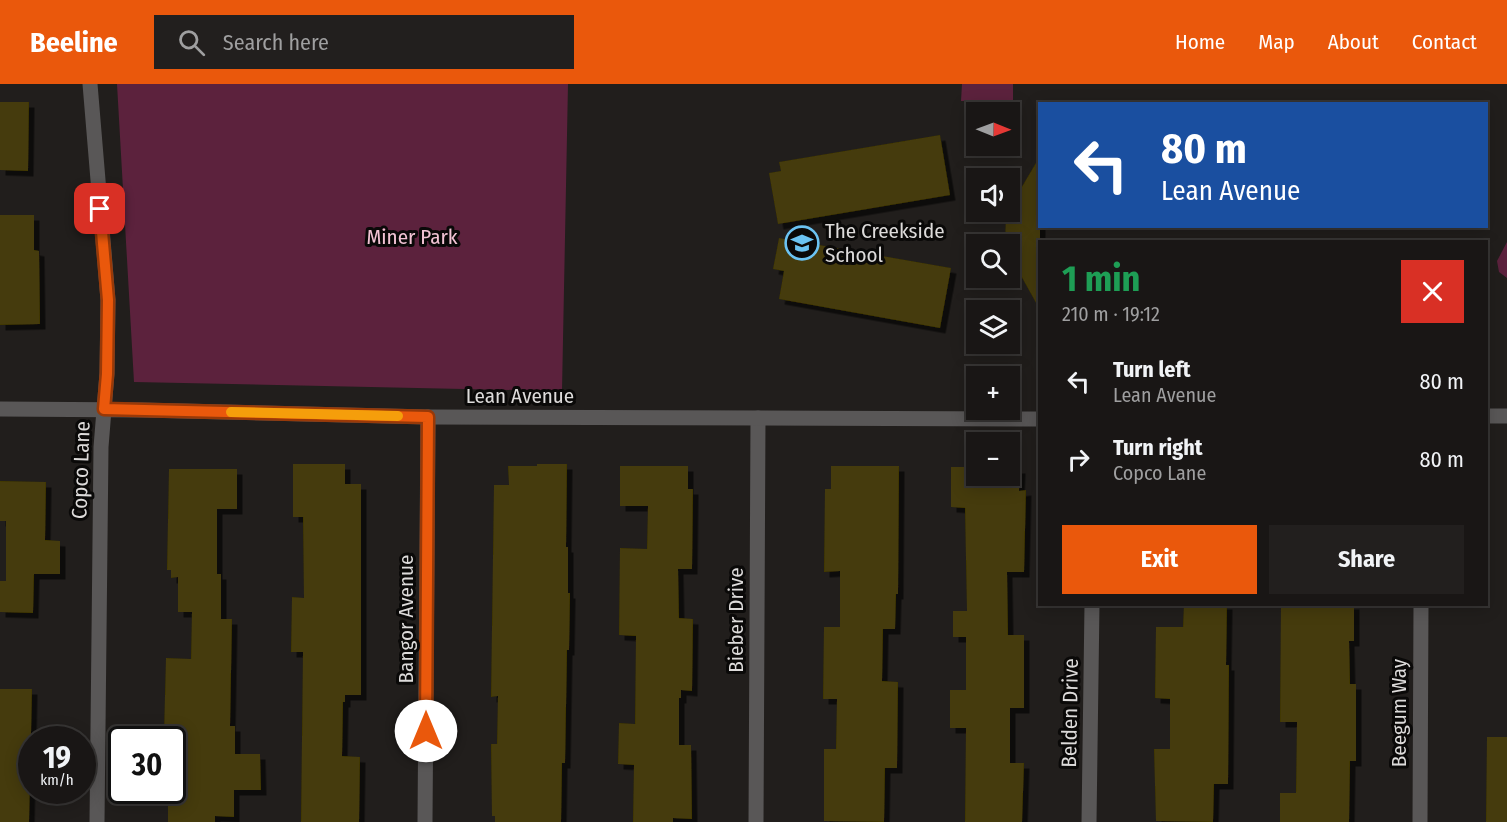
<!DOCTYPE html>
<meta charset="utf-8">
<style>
:root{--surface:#191615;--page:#221f1e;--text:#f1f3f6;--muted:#9f9fa0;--line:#373534;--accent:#ea580c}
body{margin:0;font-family:"Fira Sans Condensed",sans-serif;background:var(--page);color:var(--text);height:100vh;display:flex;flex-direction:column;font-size:22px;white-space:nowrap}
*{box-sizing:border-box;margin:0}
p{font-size:20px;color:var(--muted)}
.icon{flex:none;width:33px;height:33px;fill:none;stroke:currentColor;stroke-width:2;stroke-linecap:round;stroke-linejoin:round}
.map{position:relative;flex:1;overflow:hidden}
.drawer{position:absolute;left:1038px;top:156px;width:450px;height:366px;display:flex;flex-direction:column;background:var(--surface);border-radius:0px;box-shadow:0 3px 15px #0003,0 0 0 2px var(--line)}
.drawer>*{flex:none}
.guide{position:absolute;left:1038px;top:18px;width:450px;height:126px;border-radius:0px;box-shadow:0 3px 15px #0003,0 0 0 2px var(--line);background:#1a4fa0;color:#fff;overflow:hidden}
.needle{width:39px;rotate:91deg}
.buttons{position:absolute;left:966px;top:18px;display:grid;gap:12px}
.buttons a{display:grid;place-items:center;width:54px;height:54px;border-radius:0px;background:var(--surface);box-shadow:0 3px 15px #0003,0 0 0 2px var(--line);font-size:30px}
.speed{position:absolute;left:18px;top:642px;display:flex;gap:12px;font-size:30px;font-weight:700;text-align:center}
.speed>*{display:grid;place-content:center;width:78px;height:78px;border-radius:50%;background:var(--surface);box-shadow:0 3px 15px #0003,0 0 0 2px var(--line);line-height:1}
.speed small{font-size:15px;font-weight:400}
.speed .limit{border:3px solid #111;border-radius:9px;background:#fff;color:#111}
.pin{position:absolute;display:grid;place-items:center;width:51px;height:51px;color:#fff;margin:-26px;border-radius:12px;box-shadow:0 3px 9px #0006}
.me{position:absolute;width:66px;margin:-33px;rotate:0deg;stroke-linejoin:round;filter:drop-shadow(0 0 4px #0008)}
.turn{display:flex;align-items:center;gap:21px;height:126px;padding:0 24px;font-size:27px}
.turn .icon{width:78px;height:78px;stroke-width:2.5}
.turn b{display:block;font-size:42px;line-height:51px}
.round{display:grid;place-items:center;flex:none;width:63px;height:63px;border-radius:0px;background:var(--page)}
.headline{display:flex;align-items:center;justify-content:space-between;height:102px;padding:0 24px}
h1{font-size:36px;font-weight:700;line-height:45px;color:#1e9e55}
.primary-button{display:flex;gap:12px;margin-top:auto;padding:12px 24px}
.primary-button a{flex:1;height:69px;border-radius:0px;background:var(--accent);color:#fff;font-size:24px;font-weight:700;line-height:69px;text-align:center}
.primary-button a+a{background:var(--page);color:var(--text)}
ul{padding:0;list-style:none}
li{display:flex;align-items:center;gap:18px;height:78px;padding:0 24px}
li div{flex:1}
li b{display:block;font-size:22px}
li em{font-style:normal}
header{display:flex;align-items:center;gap:36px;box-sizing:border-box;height:84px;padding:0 30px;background:var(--accent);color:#fff}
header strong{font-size:28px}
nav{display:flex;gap:33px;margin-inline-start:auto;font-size:21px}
.search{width:420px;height:54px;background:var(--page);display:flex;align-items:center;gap:15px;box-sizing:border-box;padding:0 21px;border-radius:0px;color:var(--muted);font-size:22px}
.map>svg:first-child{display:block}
.green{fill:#5c223d}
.building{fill:#443a07;filter:url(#shadow)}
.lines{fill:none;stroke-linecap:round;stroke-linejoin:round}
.minor{stroke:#595757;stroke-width:15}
.tertiary{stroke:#595757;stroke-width:15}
.route-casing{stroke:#983908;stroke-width:15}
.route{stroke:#ea580c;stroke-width:10}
.slow{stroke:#f59e0b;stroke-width:10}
.labels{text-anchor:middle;stroke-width:6;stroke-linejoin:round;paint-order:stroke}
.poi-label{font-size:21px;fill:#dddbda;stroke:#0a0908;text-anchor:start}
.park-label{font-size:21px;fill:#f2c3d4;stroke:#0a0908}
.street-label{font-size:21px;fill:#dddbda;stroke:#0a0908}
</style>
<header>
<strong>Beeline</strong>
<div class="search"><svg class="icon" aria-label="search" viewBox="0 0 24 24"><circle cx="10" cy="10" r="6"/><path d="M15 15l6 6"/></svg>Search here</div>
<nav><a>Home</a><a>Map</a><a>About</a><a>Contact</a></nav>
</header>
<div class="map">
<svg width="1507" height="738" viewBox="0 0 1507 738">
<defs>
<filter id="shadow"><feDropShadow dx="5.5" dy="5.5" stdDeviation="0" flood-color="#0009"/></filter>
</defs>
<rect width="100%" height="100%" fill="#211e1c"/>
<path class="green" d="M117,0h451l-6,307 -428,-9z
M962,0h51v16l-52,1z
M1507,158v36l-8,-6 -2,-11z"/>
<path class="building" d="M0,18h29l-1,69 -28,-1z
M940,51l10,60 -172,29 -9,-51 12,-2 -2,-9z
M1040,72v154l-30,-54v-12h-5l1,-30 4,-2v-5z
M0,131h34v35l5,1 1,73 -40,1z
M779,154l172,30 -11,60 -161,-29 5,-28 -11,-2z
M293,380h52v20h16v211h-16v7h-2l-1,54 18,1 -1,65h-58l2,-170h-12l1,-55 12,1 -1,-81h-10z
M537,380h30l-1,83h2v46h2l-1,57h-2l-2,113h-3l-1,59h-66v-6h-3l-1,-72h6l1,-48 -7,1 3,-212h15l-1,-19h29z
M620,382h68v23h5l-1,80h-14l1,49 14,1 -1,72 -11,-1v8h-2v47h12l1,74 -19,-1v4h-40l1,-57 -16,-1 1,-41 16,1 1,-88 -17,-1 1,-87 27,1 1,-43h-28z
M831,382h68l-1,128h-2l-1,35h-12l-1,52 16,1 -1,86h-12l-1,54 -60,-1v-72h12l1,-50h-14l1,-72h16v-56l-16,1 1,-83h6z
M951,383h25v9h34v-8h10l-1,23 7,-1 -2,82h-17l1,63h16v73h-14v55h14l-2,59h-57l1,-94h-16v-38h16v-53h-13v-26h14l-2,-103 -14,-1z
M169,385h68v40h-20v65h4v45h11l-2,107h5v28h25l1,36h-27v27l-19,-1v6h-47v-32h4v-50h-7v-7h-1l2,-75 25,1 1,-47h-14v-35l-7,1v-8h-4z
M0,397l46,1 -1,58 15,1v33h-26l-1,39 -33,-1v-31h6v-60h-6z
M1184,520h43l-1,61h3l-1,119h-14l-1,38 -57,-1 -2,-72h16v-50l-15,-1 1,-71h27z
M1281,520h73v37h-5l1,43h6v77h-6l-1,61h-69v-29h16l1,-71h-17z
M0,605h32l-3,133h-29z
M1487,653h20v85h-21z"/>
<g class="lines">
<path class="minor" d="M90,0l18,216 -1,73 -6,74 -4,375
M425,738l3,-405
M756,738l2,-404
M1089,738l3,-218
M1420,738l1,-218"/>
<path class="tertiary" d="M0,325l142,1 286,7 612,2
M1486,332h21"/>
</g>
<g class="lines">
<g class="route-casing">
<path id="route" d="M100,125l8,91 -1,74 -3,35 324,8 -2,314"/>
</g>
<use href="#route" class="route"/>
<path class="slow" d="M231,328l167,4"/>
</g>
<defs>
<g id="school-ring" transform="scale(1.725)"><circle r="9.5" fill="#0a0908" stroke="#6bc3f2" stroke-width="1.5"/><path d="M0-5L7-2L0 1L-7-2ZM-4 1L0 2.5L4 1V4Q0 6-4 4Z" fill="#6bc3f2"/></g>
</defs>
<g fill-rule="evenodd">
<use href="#school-ring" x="802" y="159"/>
</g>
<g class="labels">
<g class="poi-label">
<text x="825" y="154">The Creekside<tspan x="825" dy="24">School</tspan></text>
</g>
<g class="park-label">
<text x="412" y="160">Miner Park</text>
</g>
<g class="street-label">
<text x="520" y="319">Lean Avenue</text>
<text transform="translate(81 386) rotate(-88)" y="7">Copco Lane</text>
<text transform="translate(406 535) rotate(-90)" y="7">Bangor Avenue</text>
<text transform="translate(736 536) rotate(-90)" y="7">Bieber Drive</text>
<text transform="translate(1070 629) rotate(-89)" y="7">Belden Drive</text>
<text transform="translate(1399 629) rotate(-90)" y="7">Beegum Way</text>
</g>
</g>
</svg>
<div class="buttons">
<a><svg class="needle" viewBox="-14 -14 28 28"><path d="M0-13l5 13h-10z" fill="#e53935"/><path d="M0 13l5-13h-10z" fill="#9f9fa0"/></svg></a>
<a><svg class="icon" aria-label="sound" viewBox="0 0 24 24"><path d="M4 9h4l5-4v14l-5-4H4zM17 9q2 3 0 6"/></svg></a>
<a><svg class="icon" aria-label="search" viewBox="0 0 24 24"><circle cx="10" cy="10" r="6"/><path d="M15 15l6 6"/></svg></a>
<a><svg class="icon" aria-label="layers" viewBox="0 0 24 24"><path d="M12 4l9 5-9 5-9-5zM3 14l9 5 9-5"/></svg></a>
<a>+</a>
<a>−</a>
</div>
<div class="speed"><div>19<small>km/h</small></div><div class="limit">30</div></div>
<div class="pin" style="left:100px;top:125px;background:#d93025"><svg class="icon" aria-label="arrive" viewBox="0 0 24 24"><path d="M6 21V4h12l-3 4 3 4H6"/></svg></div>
<svg class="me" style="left:426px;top:647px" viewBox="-20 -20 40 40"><circle r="19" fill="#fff"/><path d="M0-13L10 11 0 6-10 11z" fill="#ea580c"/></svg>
<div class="guide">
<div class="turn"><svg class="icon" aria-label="left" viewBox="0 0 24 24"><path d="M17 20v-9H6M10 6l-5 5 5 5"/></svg><div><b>80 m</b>Lean Avenue</div></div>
</div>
<section class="drawer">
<div class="headline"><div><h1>1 min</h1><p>210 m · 19:12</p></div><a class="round" style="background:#d93025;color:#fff"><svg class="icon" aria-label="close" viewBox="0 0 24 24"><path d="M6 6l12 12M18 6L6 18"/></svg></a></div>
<ul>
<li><svg class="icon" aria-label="left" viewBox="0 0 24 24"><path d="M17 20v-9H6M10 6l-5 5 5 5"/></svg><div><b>Turn left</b><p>Lean Avenue</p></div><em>80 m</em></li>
<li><svg class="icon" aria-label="right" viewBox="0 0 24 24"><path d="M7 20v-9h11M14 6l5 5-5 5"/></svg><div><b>Turn right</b><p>Copco Lane</p></div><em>80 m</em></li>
</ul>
<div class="primary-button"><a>Exit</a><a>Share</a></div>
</section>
</div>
